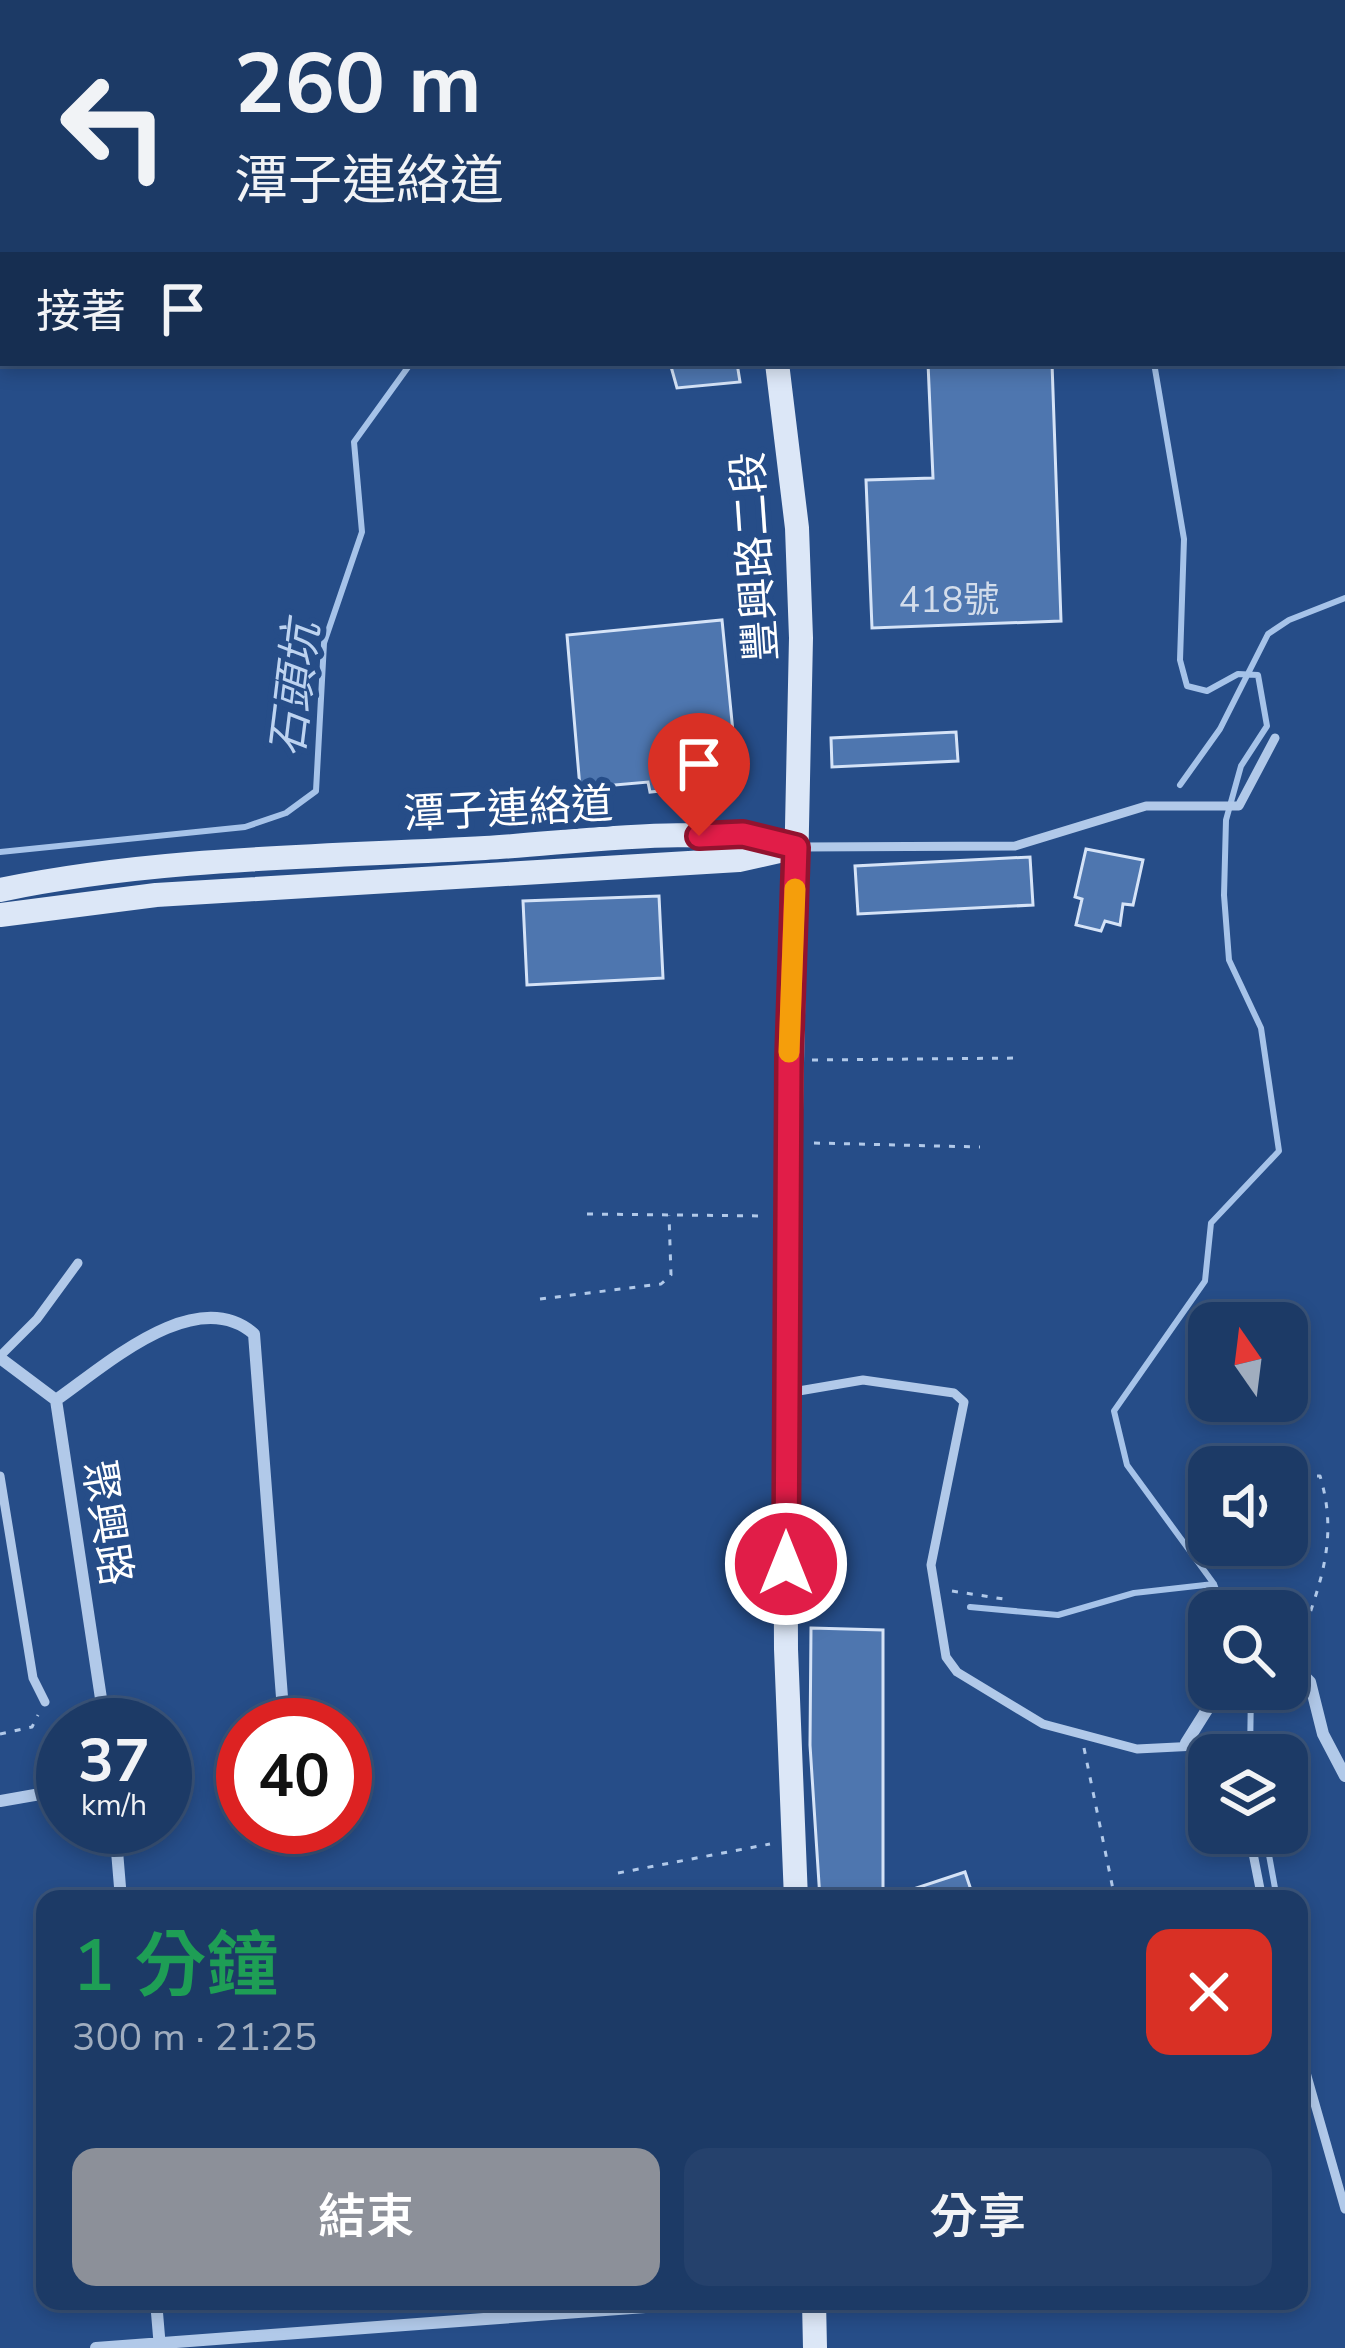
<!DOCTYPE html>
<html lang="zh-TW">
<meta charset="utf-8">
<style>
:root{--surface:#1c3a66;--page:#25416c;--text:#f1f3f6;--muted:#a0adbf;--line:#3a547a;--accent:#8c9099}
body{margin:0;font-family:"Nunito Sans","Noto Sans TC",sans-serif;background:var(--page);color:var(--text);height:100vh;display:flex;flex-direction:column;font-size:45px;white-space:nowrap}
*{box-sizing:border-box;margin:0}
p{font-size:39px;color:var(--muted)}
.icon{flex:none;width:66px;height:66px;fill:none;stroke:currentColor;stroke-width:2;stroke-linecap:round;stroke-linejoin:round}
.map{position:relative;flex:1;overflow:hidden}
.panel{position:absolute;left:36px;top:1890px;width:1272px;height:420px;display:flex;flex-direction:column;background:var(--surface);border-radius:24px;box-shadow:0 6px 18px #0003,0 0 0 3px var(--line)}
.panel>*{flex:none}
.banner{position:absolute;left:0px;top:0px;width:1347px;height:366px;box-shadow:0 6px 18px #0003,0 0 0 3px var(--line);background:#1c3a66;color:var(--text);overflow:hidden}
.needle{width:78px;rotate:346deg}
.controls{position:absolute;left:1188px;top:1302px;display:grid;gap:24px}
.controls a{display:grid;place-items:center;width:120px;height:120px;border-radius:24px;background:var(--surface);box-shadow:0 6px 18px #0003,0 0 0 3px var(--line);font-size:60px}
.speed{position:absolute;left:36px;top:1698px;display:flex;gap:24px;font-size:60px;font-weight:700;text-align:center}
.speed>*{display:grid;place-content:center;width:156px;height:156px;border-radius:50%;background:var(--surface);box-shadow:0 6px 18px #0003,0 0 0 3px var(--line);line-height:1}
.speed small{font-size:30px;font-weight:400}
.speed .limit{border:18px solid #d22;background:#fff;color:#111}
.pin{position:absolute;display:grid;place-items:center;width:102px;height:102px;color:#fff;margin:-123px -51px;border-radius:50% 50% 50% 0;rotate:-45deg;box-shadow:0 0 12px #0007}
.pin .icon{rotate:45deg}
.me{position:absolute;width:132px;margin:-66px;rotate:0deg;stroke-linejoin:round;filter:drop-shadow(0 0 9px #0008)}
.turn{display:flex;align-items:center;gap:42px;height:252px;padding:0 36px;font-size:54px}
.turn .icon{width:156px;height:156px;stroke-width:2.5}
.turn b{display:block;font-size:84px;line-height:102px}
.then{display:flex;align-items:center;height:114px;padding:0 36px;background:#0003;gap:24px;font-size:45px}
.round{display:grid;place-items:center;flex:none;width:126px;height:126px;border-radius:24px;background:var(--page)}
.head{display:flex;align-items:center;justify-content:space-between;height:204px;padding:0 36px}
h1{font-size:72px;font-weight:600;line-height:90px;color:#1e9e55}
.action{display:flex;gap:24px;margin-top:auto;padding:24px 36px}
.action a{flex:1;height:138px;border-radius:24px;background:var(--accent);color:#fff;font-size:48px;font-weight:600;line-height:138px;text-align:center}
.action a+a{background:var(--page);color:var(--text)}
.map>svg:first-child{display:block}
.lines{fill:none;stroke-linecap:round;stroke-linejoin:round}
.stream{stroke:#a6c3e9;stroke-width:6}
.building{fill:#4e76af;stroke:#d5e3f7;stroke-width:3}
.path{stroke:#b1c9e9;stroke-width:3;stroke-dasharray:6 9;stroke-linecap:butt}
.lane{stroke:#b1c9e9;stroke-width:9}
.street{stroke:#b1c9e9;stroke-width:12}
.secondary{stroke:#dce7f7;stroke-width:24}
.route-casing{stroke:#92132f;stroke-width:30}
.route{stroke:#e11d48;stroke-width:21}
.slow{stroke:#f59e0b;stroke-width:21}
.labels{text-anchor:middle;stroke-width:12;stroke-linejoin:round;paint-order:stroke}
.number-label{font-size:36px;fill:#d3ddeb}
.street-label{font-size:42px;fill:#fff;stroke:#264d88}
.water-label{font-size:45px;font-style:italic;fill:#bdd3f0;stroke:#264d88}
</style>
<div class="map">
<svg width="1345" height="2348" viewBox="0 0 1345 2348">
<rect width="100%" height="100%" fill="#264d88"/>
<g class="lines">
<path class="stream" d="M1010,0l2,3
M1154,363l30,176 -4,121 7,26 20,5 31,-17 20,1 9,51 -26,40 -15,54 -2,75 5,65 32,68 18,123 -68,72 -6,58 -91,130 13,54 87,119 10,27
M1180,785l40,-56 48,-95 21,-14 56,-22
M0,852l245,-25 41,-14 30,-22 8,-148 38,-111 -8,-90 57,-79
M970,1607l88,8 76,-22 80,-9
M1250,1755l1,-66
M1265,1833l12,66"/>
</g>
<path class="building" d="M670,363h67l3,19 -63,6z
M928,363h124l9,258 -189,7 -6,-148 67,-2z
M722,620l16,163 -88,9 -2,-10 -68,6 -13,-153z
M956,732l2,29 -126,6 -1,-29z
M1086,849l57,11 -10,45 -10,-1 -3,21 -15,-4 -4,10 -25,-6 6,-26 -7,-2z
M1030,857l3,48 -175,9 -3,-48z
M659,896l4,82 -136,7 -4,-84z
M811,1628l72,2v269h-63l-10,-154z
M965,1872l9,27h-82v-3z"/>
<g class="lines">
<path class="path" d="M812,1060l208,-2
M814,1143l166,4
M587,1214l178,2
M540,1299l121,-15 10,-9 -2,-60
M1287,1475l33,1c20,66 -2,112 -23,175
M952,1591l58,9
M0,1734l32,-7 6,-12
M1084,1748l31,151
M618,1873l152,-29"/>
<path class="lane" d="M12,0v3
M184,0v3
M0,14l3,-1
M1344,324h1
M802,847l213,-1 131,-40h93l36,-68
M0,1356l37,-37 41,-56
M787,1393l76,-13 91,13 10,9 -33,163 15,92 11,15 86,52 94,25 80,-4 6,10
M0,1476l33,202 12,24
M1249,1833l13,66
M1299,2048l46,161"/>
<path class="street" d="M0,1358l56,42 49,325
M56,1400c49,-34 140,-117 198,-66l30,389
M1287,1665l5,-1 18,18 13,52 22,42
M1186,1743l34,-54
M0,1801l63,-11
M115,1827l6,72
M156,2301l4,47
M96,2348l630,-47"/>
<path class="secondary" d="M727,0v3
M442,3l11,-3
M0,94l3,-1
M777,363l20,165 4,110 -16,755 1,256 10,250
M0,890c158,-33 325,-33 485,-42 102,-6 212,-25 311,-1
M0,915l156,-20 583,-35 49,-11
M814,2301l1,47"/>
</g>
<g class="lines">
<g class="route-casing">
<path id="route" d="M699,836l44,-2 53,13 -7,213 -3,504"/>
</g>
<use href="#route" class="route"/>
<path class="slow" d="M789,1052l6,-163"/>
</g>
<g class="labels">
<g class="number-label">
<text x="949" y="612">418號</text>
</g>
<g class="street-label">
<text transform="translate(754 557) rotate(-94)" y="15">豐興路二段</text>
<text transform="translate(508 808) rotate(-3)" y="15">潭子連絡道</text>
<text transform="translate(108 1523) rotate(81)" y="15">聚興路</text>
</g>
<g class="water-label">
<text transform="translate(294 689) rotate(-83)" y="16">石頭坑</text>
</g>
</g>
</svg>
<div class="controls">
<a><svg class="needle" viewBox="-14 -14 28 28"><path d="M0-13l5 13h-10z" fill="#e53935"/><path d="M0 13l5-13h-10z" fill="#a0adbf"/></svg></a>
<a><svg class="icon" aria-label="sound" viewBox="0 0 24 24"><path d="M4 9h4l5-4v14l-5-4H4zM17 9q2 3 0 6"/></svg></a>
<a><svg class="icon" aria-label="search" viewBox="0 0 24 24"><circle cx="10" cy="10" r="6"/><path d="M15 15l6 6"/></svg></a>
<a><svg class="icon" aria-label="layers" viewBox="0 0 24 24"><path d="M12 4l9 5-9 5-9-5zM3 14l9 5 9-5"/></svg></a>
</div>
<div class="speed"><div>37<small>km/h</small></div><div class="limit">40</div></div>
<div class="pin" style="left:699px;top:836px;background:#d93025"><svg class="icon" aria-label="arrive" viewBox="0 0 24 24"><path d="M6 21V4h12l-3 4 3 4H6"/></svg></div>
<svg class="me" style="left:786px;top:1564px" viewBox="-20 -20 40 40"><circle r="17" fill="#e11d48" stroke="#fff" stroke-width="3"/><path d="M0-11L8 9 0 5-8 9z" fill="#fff"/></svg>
<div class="banner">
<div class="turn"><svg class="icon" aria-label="left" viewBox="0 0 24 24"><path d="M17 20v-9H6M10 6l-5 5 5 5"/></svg><div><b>260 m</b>潭子連絡道</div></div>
<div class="then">接著<svg class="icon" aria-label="arrive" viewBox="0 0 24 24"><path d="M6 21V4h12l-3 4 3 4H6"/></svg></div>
</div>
<section class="panel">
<div class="head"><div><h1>1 分鐘</h1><p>300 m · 21:25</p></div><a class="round" style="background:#d93025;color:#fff"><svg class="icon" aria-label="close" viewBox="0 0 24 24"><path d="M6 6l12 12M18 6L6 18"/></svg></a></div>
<div class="action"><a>結束</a><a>分享</a></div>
</section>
</div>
